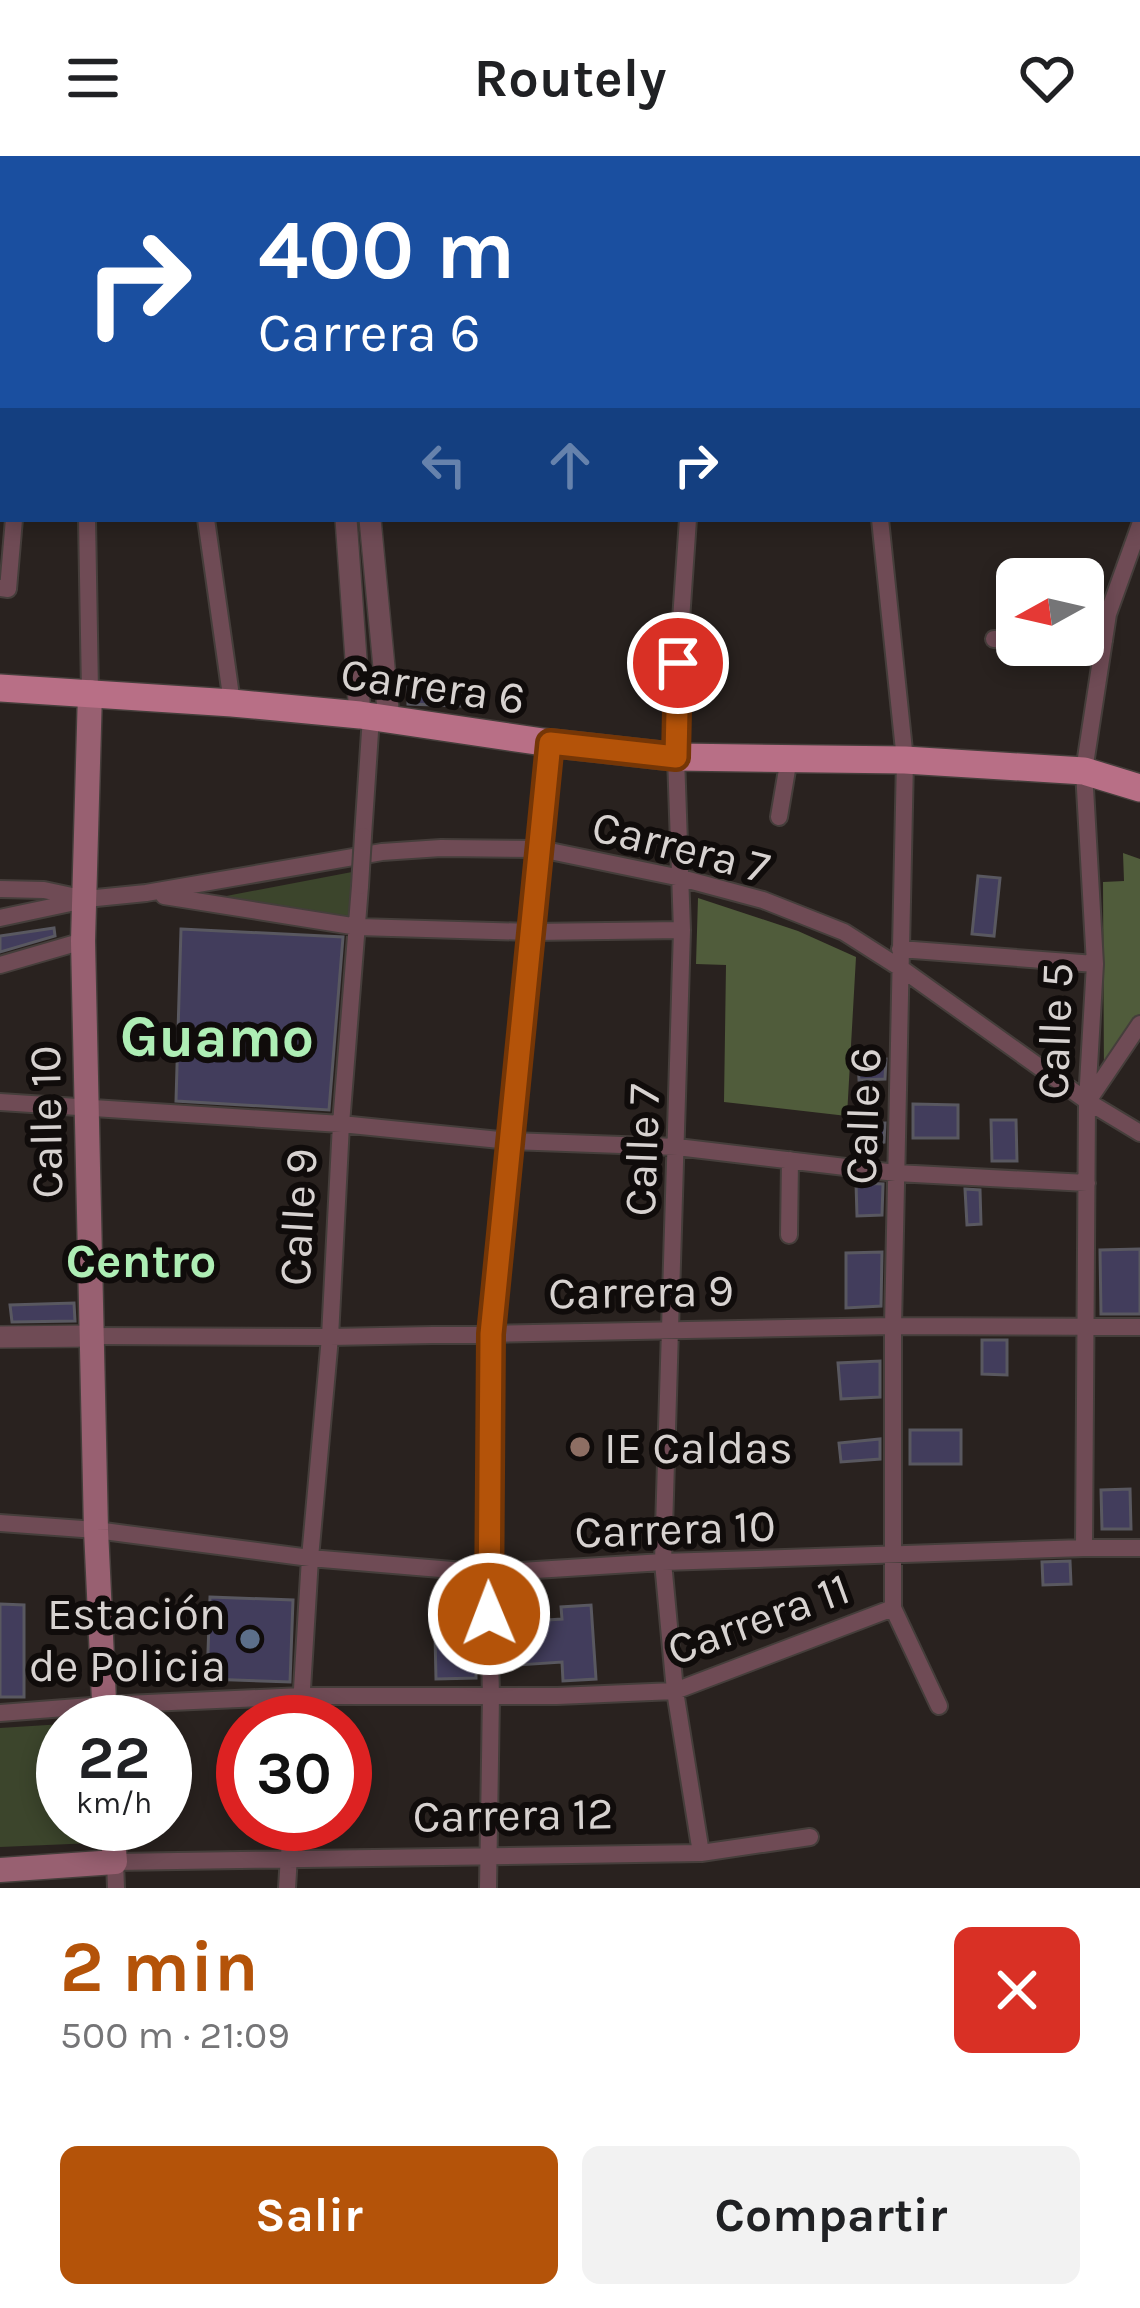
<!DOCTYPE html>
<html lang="es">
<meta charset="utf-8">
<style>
:root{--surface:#fff;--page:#f2f2f2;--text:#202124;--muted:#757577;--accent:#b45309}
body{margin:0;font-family:Karla,sans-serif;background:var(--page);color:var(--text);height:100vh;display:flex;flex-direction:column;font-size:45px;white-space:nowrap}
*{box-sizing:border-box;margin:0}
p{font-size:39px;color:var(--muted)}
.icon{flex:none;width:66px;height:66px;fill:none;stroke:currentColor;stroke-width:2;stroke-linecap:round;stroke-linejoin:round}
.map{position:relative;height:1732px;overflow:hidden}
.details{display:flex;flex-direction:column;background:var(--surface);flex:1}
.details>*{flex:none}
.guide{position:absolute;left:0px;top:0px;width:1140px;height:366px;box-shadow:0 6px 18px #0003;background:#1a4fa0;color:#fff;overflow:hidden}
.needle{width:78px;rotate:262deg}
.tools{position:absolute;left:996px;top:402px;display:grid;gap:24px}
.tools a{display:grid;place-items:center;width:108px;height:108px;border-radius:18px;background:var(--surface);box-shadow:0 6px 18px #0003;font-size:60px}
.speed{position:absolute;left:36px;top:1539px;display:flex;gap:24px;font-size:60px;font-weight:700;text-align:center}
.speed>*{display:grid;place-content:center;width:156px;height:156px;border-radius:50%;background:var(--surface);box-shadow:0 6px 18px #0003;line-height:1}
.speed small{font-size:30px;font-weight:400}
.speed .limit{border:18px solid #d22;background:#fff;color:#111}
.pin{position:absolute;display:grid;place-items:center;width:102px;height:102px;color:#fff;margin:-51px;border:6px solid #fff;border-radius:50%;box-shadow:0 3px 12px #0007}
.me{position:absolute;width:132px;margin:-66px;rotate:359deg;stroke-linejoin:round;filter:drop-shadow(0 0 9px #0008)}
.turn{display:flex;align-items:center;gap:42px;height:252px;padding:0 60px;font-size:54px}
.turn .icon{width:156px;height:156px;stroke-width:2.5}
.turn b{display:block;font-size:84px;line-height:102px}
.lanes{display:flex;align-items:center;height:114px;padding:0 60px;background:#0003;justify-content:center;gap:60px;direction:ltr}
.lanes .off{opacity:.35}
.round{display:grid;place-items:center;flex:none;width:126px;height:126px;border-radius:18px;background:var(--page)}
.head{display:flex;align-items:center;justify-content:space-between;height:204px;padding:0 60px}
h1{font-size:72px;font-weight:700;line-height:90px;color:var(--accent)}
.button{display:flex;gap:24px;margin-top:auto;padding:24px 60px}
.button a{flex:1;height:138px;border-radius:18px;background:var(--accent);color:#fff;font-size:48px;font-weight:700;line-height:138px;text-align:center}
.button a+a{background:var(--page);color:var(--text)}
header{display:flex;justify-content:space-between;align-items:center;height:156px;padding:0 60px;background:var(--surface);font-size:54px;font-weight:700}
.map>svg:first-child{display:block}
.green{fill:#3c452c}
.forest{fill:#505c3b}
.building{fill:#423d5c;stroke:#595860;stroke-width:3}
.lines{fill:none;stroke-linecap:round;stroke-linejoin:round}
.minor-casing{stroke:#453e3b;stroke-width:20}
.tertiary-casing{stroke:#453e3b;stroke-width:24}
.secondary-casing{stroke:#453e3b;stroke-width:27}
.primary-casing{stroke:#453e3b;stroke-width:30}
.minor{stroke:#6f4b55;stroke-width:16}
.tertiary{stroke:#6f4b55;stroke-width:21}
.secondary{stroke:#986071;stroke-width:24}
.primary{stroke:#b86f86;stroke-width:27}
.minor-bridge-casing{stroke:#453e3b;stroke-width:20;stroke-linecap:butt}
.minor-bridge{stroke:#6f4b55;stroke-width:16}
.route-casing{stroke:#753606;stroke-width:30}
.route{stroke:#b45309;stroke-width:21}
.education-dot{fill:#8d6e63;stroke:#100c0b;stroke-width:4.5}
.service-dot{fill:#5c6f8a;stroke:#100c0b;stroke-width:4.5}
.labels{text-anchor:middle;stroke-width:12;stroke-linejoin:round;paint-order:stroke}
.street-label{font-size:45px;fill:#d7d2d0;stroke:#100c0b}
.poi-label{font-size:45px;fill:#d7d2d0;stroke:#100c0b;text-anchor:start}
.neighbourhood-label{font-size:48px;font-weight:bold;fill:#aeeeb5;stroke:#100c0b}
.district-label{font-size:57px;font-weight:bold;fill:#aeeeb5;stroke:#100c0b}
</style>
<header><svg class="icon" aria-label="menu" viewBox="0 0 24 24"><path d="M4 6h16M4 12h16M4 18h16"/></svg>Routely<svg class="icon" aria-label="heart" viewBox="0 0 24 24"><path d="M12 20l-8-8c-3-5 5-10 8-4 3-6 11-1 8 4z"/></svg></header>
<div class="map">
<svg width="1140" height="1732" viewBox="0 0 1140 1732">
<rect width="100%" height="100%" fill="#29221f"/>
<path class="green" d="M352,716l-2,46 -155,-16z
M63,1568v100h30l1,19 -94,4v-119z"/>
<path class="forest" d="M1123,697l17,6v170l-36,53 -1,-200 21,-1z
M698,742l100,33 58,26 -9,159 -123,-14 2,-137 -30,-1z"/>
<path class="building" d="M408,528l52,3v19l-52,-2z
M978,720l22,2 -6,58 -22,-2z
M54,772l1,8 -55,16v-16z
M181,773l162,8 -14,173 -153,-9z
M886,903l-1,20 -26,1 -1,-19z
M913,948l45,1v33h-45z
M991,964h25l1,41h-25z
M885,967l-1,19 -24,2 -1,-20z
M856,1027l27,1 -1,31 -25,1z
M965,1033l15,1 1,34 -14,1z
M1140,1093v65h-39l-1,-64z
M882,1096l-1,54 -35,2v-55z
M74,1147l1,18 -63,1 -2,-17z
M982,1184h25v35l-25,-1z
M880,1205v36l-39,2 -3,-36z
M910,1274h51v34h-51z
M880,1283v20l-39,3 -2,-19z
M1130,1333l1,40h-29l-1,-39z
M1070,1405l1,23 -28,1 -1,-23z
M210,1441l83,3 -3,82 -83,-3z
M0,1448l24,1v92h-24z
M591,1449l5,74 -33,2 -1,-19 -44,3 -2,-43 46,-3 -1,-12z
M435,1478h41v44l-40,1z"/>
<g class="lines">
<g class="minor-casing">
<path id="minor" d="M556,0l1,3
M826,0l1,3
M1116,0l10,3
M86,3v-3
M0,20h3
M0,117l3,-1
M0,253h3
M1137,274h3
M0,333l3,1
M87,363l3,173
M206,363l26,184
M688,363l-10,144 -2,94 6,173 -19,632 12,129 26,162
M880,363l25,241 -12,566v282l46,98
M0,432l8,1 6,-70
M1083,480l21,5
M994,483l23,2
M779,661l10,-59
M363,680l8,-119
M0,733l44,1 42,9 60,-6 236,-41 59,-4 99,1 141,29 82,22 81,32 58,37 185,132 53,32
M164,740l194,31 173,5 151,-2
M0,762l80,-17
M900,793l195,15
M0,809l83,-24
M1090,942l50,-74
M0,946l341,22 169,17 167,6 219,26 191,10
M789,1079l1,-75
M93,1180l237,1 563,-11 247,1
M0,1367l96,7 214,28 178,15 175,-11 421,-14h56
M1084,1392l3,-447 8,-137 -11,-193 24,-157 32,-89
M0,1557l104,-8 199,-9h254l118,-5 218,-83
M300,1566l10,-164 20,-221 11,-213 19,-238
M116,1732l-1,-26 586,-9 109,-16
M287,1732l4,-64
M488,1732l3,-192 -3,-123 3,-239 59,-591"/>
</g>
<g class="tertiary-casing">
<path id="tertiary" d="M299,0l1,3
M318,0v3
M346,363l14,196
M370,363l19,201
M0,1181l93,-1"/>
</g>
<g class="secondary-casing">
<path id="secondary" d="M90,536l-7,249 13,589 9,192
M0,1714l115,-8 -3,-38"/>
</g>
<g class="primary-casing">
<path id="primary" d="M0,532l232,15 128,12 190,28 126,14 229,3 179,11 56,17"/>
</g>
<use href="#minor" class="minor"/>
<use href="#tertiary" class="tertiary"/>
<use href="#secondary" class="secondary"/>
<use href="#primary" class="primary"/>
<g class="minor-bridge-casing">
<path id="minor-bridge" d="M360,730l3,-50"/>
</g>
<use href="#minor-bridge" class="minor-bridge"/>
</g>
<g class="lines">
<g class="route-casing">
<path id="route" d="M489,1458l2,-280 59,-591 126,14 2,-94"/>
</g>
<use href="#route" class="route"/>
</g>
<circle class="education-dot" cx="580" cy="1291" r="12"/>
<circle class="service-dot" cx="250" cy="1483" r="12"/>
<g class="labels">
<g class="street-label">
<text transform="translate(433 529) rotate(8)" y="16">Carrera 6</text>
<text transform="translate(681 690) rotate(14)" y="16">Carrera 7</text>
<text transform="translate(1054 875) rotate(-88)" y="16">Calle 5</text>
<text transform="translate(862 960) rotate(-88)" y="16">Calle 6</text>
<text transform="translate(45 966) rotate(-91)" y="16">Calle 10</text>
<text transform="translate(641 994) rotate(-88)" y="16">Calle 7</text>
<text transform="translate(297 1061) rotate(-87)" y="16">Calle 9</text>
<text transform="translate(641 1135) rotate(-1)" y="16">Carrera 9</text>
<text transform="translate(675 1372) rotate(-2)" y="16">Carrera 10</text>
<text transform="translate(758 1462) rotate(-20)" y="16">Carrera 11</text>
<text transform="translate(513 1658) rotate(-1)" y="16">Carrera 12</text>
</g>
<g class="poi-label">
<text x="604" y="1307">IE Caldas</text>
<text x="226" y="1473" text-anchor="end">Estación<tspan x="226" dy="52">de Policia</tspan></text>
</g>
<g class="neighbourhood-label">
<text x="141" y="1121">Centro</text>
</g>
<g class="district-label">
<text x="217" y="900">Guamo</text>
</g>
</g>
</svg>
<div class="tools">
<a><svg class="needle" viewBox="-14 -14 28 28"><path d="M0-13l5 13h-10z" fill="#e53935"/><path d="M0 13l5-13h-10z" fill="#757577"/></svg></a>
</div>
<div class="speed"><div>22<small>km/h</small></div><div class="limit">30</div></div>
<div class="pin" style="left:678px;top:507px;background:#d93025"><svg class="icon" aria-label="arrive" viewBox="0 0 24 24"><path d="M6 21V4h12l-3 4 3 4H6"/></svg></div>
<svg class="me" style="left:489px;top:1458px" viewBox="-20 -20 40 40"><circle r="17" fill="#b45309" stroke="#fff" stroke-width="3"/><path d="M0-11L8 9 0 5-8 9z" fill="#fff"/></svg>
<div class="guide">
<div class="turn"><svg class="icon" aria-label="right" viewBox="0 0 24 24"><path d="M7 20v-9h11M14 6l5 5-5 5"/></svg><div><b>400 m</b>Carrera 6</div></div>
<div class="lanes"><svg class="icon off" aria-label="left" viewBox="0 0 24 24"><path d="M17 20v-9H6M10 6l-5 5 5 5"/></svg><svg class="icon off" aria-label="ahead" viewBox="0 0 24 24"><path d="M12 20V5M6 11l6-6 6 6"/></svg><svg class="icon" aria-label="right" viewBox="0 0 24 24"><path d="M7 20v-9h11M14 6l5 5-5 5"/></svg></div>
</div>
</div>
<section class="details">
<div class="head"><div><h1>2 min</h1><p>500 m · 21:09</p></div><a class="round" style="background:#d93025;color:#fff"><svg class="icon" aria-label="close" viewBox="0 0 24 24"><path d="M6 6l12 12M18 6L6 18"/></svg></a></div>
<div class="button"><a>Salir</a><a>Compartir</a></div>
</section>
